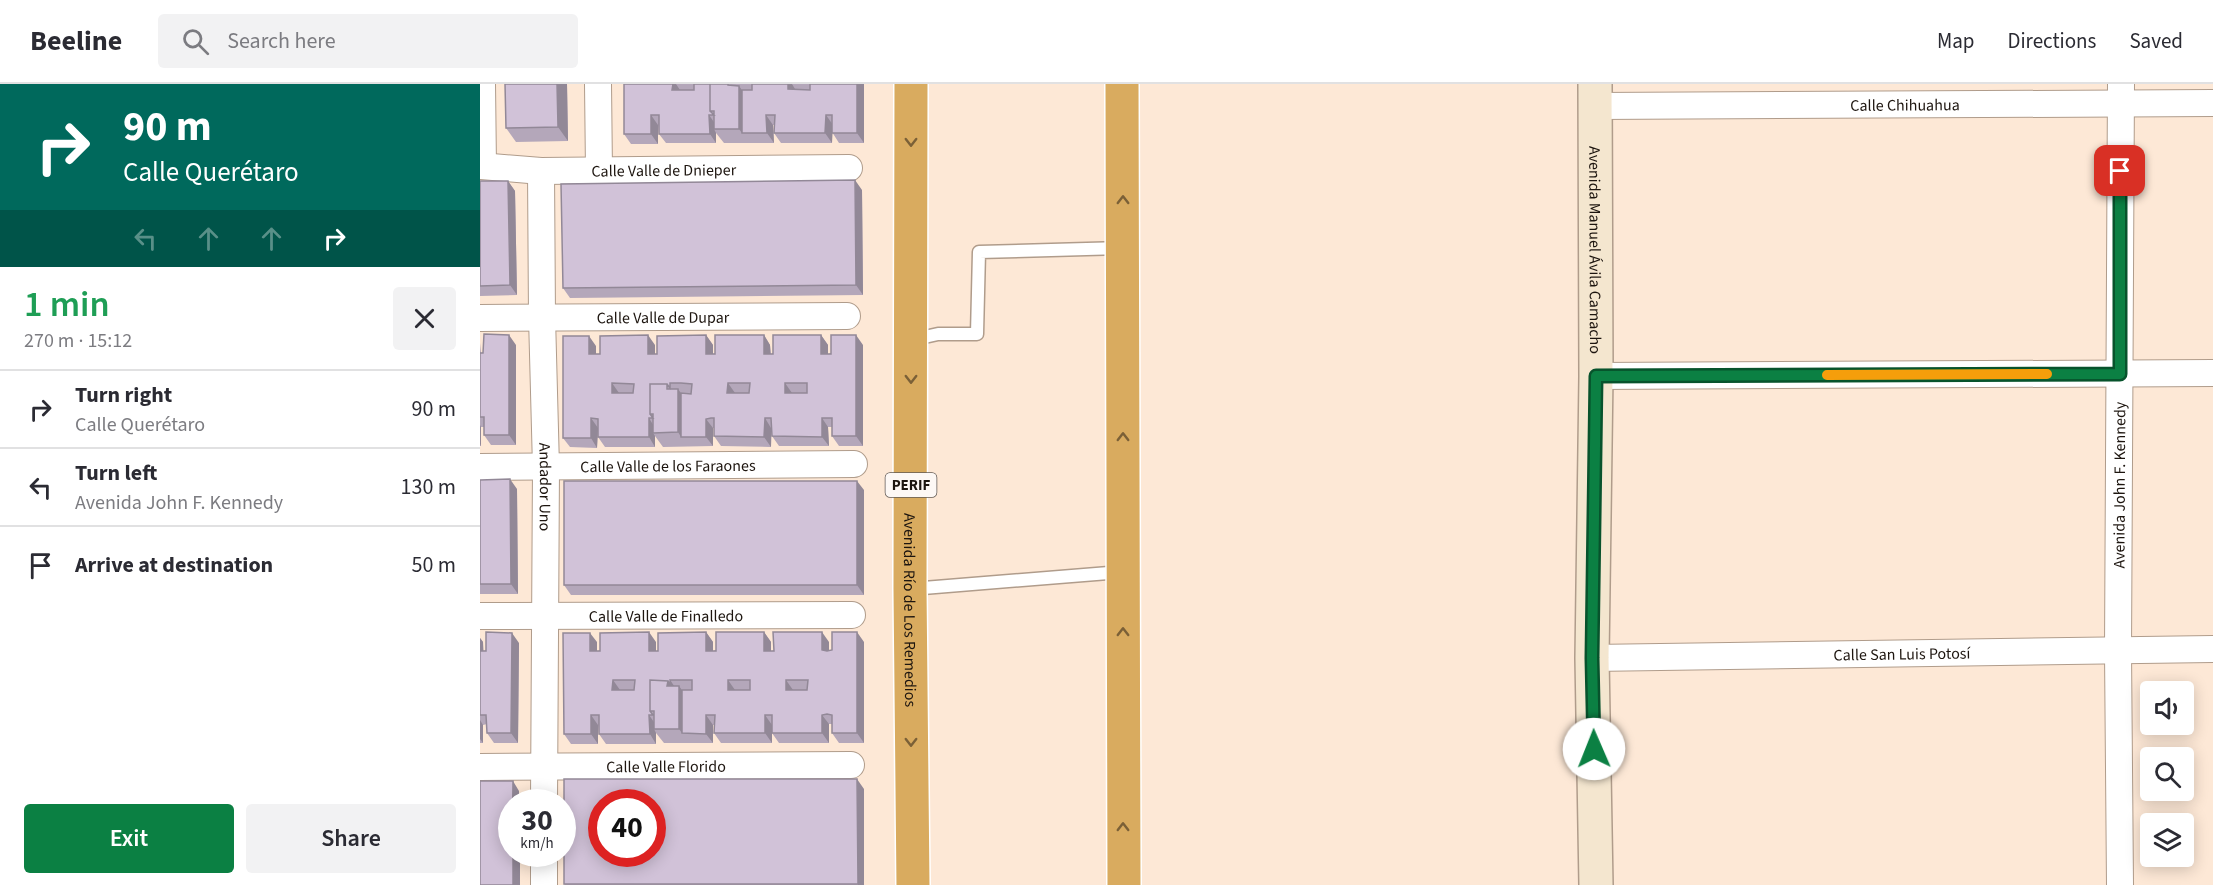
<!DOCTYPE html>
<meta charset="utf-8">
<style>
:root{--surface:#fff;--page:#f2f2f3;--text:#2b2b33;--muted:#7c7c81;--line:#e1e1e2;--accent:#0b8043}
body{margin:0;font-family:"Source Sans 3",sans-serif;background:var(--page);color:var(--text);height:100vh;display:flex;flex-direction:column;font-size:22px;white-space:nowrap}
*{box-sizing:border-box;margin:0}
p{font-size:20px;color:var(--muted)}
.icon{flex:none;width:33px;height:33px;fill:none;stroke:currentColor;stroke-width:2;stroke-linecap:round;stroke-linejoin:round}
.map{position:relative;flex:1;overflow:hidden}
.panel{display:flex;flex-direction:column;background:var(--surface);width:480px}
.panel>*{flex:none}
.guide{background:#00695c;color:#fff;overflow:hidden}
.tools{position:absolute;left:1660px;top:597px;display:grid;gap:12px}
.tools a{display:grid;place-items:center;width:54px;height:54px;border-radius:6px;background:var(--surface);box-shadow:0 3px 15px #0003;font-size:30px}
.speed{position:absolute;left:18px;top:705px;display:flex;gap:12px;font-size:30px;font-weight:700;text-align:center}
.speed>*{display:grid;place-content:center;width:78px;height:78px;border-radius:50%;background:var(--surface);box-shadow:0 3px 15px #0003;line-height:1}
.speed small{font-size:15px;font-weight:400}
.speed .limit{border:9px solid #d22;background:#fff;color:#111}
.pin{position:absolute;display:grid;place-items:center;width:51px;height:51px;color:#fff;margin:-26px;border-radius:12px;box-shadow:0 3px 9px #0006}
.me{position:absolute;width:66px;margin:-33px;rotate:359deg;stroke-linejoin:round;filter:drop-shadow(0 0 4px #0008)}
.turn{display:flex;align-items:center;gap:21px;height:126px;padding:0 24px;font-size:27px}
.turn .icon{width:78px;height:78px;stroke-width:2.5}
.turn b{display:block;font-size:42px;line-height:51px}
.lanes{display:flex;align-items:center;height:57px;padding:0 24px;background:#0003;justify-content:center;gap:30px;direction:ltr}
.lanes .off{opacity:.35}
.round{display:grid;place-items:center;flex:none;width:63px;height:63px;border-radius:6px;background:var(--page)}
.summary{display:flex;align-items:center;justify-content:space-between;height:102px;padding:0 24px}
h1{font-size:36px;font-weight:600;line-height:45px;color:#1e9e55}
.primary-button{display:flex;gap:12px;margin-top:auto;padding:12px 24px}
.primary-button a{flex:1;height:69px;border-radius:6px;background:var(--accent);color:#fff;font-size:24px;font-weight:600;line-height:69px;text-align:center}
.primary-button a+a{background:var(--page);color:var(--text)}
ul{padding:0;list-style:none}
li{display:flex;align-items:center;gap:18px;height:78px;padding:0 24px;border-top:2px solid var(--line)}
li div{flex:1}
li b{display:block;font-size:22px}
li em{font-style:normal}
header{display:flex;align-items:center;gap:36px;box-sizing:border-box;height:84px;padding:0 30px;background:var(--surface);border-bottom:2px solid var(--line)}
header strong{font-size:28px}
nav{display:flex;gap:33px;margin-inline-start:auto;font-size:21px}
.search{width:420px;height:54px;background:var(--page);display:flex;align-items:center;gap:15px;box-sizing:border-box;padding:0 21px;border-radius:6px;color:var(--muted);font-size:22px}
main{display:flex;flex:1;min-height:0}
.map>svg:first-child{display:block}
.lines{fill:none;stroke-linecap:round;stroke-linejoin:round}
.lane-casing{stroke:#b09c8b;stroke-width:15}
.street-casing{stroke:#b09c8b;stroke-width:28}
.secondary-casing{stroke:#b09c8b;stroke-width:36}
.highway-casing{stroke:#fff;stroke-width:36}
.lane{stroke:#fff;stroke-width:12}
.street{stroke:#fff;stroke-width:26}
.secondary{stroke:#f4e6cf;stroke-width:33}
.highway{stroke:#d9ab5f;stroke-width:33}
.wall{fill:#b4a7ba}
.shaded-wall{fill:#928897}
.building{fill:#d1c2d8;stroke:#928897;stroke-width:1.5;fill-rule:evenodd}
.oneway{stroke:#7b6037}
.route-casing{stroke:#07532c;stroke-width:15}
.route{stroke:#0b8043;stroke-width:10}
.slow{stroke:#f59e0b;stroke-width:10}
.labels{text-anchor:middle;stroke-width:4.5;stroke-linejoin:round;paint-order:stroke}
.shield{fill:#fdf8f5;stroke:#605954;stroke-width:1.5}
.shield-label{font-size:15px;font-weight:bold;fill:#1d150f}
.street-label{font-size:16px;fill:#1d150f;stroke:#fdf8f5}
</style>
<header>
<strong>Beeline</strong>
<div class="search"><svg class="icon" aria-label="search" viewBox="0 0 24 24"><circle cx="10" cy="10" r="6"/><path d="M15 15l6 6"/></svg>Search here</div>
<nav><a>Map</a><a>Directions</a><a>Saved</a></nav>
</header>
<main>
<section class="panel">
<div class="guide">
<div class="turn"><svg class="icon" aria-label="right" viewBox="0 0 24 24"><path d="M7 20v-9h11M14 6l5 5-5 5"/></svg><div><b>90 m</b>Calle Querétaro</div></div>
<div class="lanes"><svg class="icon off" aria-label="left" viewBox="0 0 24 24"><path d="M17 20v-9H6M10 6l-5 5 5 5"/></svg><svg class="icon off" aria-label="ahead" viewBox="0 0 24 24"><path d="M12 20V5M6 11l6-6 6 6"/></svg><svg class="icon off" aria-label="ahead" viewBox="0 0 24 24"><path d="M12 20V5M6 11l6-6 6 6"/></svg><svg class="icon" aria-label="right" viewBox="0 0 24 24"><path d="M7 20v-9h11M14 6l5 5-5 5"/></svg></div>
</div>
<div class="summary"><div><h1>1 min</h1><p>270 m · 15:12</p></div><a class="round"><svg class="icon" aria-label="close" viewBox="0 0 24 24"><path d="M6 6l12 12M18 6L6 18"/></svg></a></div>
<ul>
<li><svg class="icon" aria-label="right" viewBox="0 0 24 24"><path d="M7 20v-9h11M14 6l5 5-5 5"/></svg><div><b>Turn right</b><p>Calle Querétaro</p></div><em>90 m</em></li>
<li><svg class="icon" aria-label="left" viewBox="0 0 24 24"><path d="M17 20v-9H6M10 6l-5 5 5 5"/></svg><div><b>Turn left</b><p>Avenida John F. Kennedy</p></div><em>130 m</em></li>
<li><svg class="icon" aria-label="arrive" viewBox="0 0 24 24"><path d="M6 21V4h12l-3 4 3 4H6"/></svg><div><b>Arrive at destination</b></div><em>50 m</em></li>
</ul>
<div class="primary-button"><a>Exit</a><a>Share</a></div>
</section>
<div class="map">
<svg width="1733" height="801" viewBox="0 0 1733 801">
<rect width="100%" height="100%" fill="#fde8d6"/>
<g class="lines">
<g class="lane-casing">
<path id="lane" d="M431,256l27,-6h39l2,-82 143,-4
M431,505l210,-17"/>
</g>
<g class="street-casing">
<g id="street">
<path d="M2,0l1,82"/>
<path d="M118,0l1,87"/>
<path id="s1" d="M1116,22l617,-3"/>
<path id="s2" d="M0,82l61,5 308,-3"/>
<path id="s3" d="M61,87l1,146 4,150 -2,335"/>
<path id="s4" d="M0,234l367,-2"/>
<path d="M1116,292l617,-3"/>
<path id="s5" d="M0,383l374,-3"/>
<path id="s6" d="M0,532l372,-1"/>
<path id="s7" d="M1112,574l621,-9"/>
<path id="s8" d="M0,683l371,-2"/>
<path d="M64,801v-31"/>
<path id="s9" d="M1640,801l-2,-234 3,-567"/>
</g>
</g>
<g class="secondary-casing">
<g id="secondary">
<path id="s10" d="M1115,0l1,292 -4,282 4,227"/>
</g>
</g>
<g class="highway-casing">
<g id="highway">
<path id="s11" d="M431,0l-1,505 3,296"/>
<path d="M642,0l2,801"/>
</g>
</g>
<use href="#lane" class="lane"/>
<use href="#street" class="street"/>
<use href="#secondary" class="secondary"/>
<use href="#highway" class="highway"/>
</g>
<path class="wall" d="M25,0h62l1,57 -52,1 -10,-14z
M144,0h240v59h-25l-7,-11v11h-51l-7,-10 1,-8h-2l1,18h-50l-8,-10v10h-50l-7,-9 -1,-9v19h-27l-7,-10z
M0,97h28l7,10 2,104 -37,1z
M382,106l1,105 -293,3 -7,-10z
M226,251l7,10v9l51,-19 6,10 1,9 50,-19 7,10v9l35,-9v101h-24l-7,-10v-9h-4l1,19h-50l-7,-10v-8l-1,19 -50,-1 -7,-10v-8h-1v18l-50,1 -8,-11v11h-50l-7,-10v-9l-1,20 -27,-1 -7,-9 33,-92v8h4l55,-9v9h2z
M0,259l1,10 35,-8v100h-25l-7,-10v-8h-3v19h-1z
M0,396l37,9 1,105h-38z
M384,406v105h-293l-7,-10z
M226,548l7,10v9l51,-19 7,10v9l58,-9v9l3,-1 32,-8v101h-25l-7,-10v-9h-3v19h-50l-7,-10v-6v16h-51l-7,-10 1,-8h-2v18h-49l-8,-10v11h-50l-7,-10 -1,-9v19h-27l-7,-10 33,-92v9l59,-9v9h2z
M0,554l3,4v9l36,-8 -1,100h-24l-7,-10v-9l-4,1v18h-3z
M384,705v96h-299l-1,-1z"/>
<path class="shaded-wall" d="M77,0h10l1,57 -10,-14z
M193,0h3l4,6h-8z
M308,0h4l3,5h-7z
M377,0h7v59l-7,-10z
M259,2l10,14 -7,33 -3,-4z
M171,31l7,10v19l-7,-10z
M229,31l7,10 -2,4 2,4v10l-6,-9z
M286,31l7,10 1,18 -7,-10z
M346,31l7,10 -1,18 -7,-10z
M375,96l7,10 1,105 -7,-10z
M28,97l7,10 2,104 -7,-10z
M29,251l7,10v100l-7,-10z
M168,251l7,10v19l-7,-10z
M226,251l7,10v19l-7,-10z
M284,251l6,10 1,19 -7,-10z
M341,251l7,10v18l-7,-9z
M376,251l7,10v101l-7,-10z
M109,252l7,10v18l-7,-10z
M132,299l7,10h-7z
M248,299l7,10h-8z
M305,299l7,10h-7z
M198,305l10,14 -7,34 -3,-5z
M111,334l7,10 -1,20 -6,-10z
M169,334l6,10 -2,5 2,3v11l-6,-10z
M285,334l6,10v19l-7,-10z
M342,334l6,9 1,19 -7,-9z
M226,335l7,9v18l-7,-9z
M0,341l1,2v19l-1,-2z
M30,395l7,10 1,105 -7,-10z
M377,397l7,9v105l-7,-10z
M169,548l7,10v19l-7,-10z
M226,548l7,10v19l-7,-10z
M284,548l7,10v19l-7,-10z
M342,548l7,10v18l-7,-10z
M377,548l7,10v101l-7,-10z
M32,549l7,10 -1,100 -7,-10z
M110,549l7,9v19l-7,-10z
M0,554l3,4 1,18 -4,-5z
M133,596l7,10h-8z
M190,596l7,10 -10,-4 1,-5z
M248,596l7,10h-7z
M306,596l7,10h-7z
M199,602l10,14 -7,33 -3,-4z
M111,631l7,10v19l-7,-10z
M169,631l7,10 -2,4 2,4v11l-6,-10z
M226,631l7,10v18l-7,-9z
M285,631l7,10v18l-7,-10z
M342,631l7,9v19l-7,-10z
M0,636l3,5v18l-3,-4z
M377,695l7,10v96h-6v-1z
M33,697l6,10v11h-6z
M33,770h7v31h-7z"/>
<path class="building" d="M25,0h52l1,43 -52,1z
M144,0h49l-1,6h22v-6h16v27l4,4h-5l1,19h-51v-19h-8v19h-27z
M230,0h18v1l11,1v43h-25v-18h-4z
M272,0h36v5l22,1v-6h47v49h-25v-18h-6l-1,18h-51l1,-18h-9l1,18h-25v-43h10z
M375,96l1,105 -293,3 -2,-104z
M0,97h28l2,104 -30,1z
M4,250l25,1v100h-25v-18h-4v-64h3z
M168,251v19h9v-18l49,-1v19h9v-19h49v19h9v-19h48v19h10v-19h25v101h-24v-18h-10v19l-50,-1 -1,-18h-6l-1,19 -50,-1v-18h-3l-5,1v18h-25v-44l10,1 1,-10 -11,-1h-11v5l-3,-4h-17v30l3,4h-4v19h-51v-18l-7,-1v20h-28v-102h26v18h11v-18zM132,299l22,1 -1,9h-21zM248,299h22l-1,10h-22zM305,299h22v10h-22z
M170,300h17v5h11v43l-25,1v-19h-3z
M30,395l1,105h-31v-104z
M84,397h293v104h-293z
M6,548l26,1 -1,100h-24l-1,-18h-6v-64h6z
M169,548v19h9v-18l48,-1v19h10v-19h48v19h10l-1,-19h49v18l5,1 5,-1v-18h25v101h-25v-18l-5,-1 -5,1v18h-50v-18h-7v18h-51l1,-18h-9v19l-24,-1v-43h10v-10h-22l1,5 -3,-4 -18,-1v31l3,4h-4l1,19h-51v-19h-8v19h-27l-1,-101h27v18h10v-18zM133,596h22l-1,10h-22zM248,596h22v10h-22zM306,596h22l-1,10h-21z
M170,596l18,1 -1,5h12v43h-25v-18h-4z
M84,695h293l1,105h-294zM122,718h50v52h-50z
M0,697h33l-1,73h1v31h-33z"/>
<defs><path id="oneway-chevron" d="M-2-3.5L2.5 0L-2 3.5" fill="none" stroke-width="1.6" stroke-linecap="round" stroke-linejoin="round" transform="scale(1.5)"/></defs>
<g class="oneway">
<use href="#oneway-chevron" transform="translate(431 58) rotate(90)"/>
<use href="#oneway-chevron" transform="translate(643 116) rotate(-90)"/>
<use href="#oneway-chevron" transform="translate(431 295) rotate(90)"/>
<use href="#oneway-chevron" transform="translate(643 353) rotate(-90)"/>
<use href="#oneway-chevron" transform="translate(643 548) rotate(-90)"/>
<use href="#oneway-chevron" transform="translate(431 658) rotate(90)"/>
<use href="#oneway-chevron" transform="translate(643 743) rotate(-90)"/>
</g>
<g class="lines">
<g class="route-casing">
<path id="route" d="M1114,665l-2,-91 4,-282 524,-2v-203"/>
</g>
<use href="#route" class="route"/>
<path class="slow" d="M1347,291l220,-1"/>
</g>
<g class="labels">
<rect class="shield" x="405.5" y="389" width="51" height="24" rx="4.5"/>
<g class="shield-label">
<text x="431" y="406">PERIF</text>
</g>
<g class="street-label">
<text dy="6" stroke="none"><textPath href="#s1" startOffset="309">Calle Chihuahua</textPath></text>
<text dy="6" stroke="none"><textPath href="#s2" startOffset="184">Calle Valle de Dnieper</textPath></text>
<text dy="6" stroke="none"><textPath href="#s10" startOffset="166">Avenida Manuel Ávila Camacho</textPath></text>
<text dy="6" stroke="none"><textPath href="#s4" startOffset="183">Calle Valle de Dupar</textPath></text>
<text dy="6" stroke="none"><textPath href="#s5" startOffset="188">Calle Valle de los Faraones</textPath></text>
<text dy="6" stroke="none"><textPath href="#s9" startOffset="400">Avenida John F. Kennedy</textPath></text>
<text dy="6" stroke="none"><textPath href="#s3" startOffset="316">Andador Uno</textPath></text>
<text dy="6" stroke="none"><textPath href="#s11" startOffset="526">Avenida Río de Los Remedios</textPath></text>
<text dy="6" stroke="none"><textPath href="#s6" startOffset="186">Calle Valle de Finalledo</textPath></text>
<text dy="6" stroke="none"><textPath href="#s7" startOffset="310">Calle San Luis Potosí</textPath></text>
<text dy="6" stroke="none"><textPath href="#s8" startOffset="186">Calle Valle Florido</textPath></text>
</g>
</g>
</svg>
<div class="tools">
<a><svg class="icon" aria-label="sound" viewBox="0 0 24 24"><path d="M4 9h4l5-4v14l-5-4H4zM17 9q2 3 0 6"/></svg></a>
<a><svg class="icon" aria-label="search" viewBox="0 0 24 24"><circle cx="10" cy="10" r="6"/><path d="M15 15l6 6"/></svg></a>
<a><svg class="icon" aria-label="layers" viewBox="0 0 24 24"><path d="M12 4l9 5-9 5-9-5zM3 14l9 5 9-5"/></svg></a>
</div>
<div class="speed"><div>30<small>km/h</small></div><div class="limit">40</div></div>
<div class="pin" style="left:1640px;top:87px;background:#d93025"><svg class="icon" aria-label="arrive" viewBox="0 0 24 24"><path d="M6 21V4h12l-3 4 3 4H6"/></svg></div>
<svg class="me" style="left:1114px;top:665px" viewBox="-20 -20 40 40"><circle r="19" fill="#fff"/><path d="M0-13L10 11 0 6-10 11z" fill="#0b8043"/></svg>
</div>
</main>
